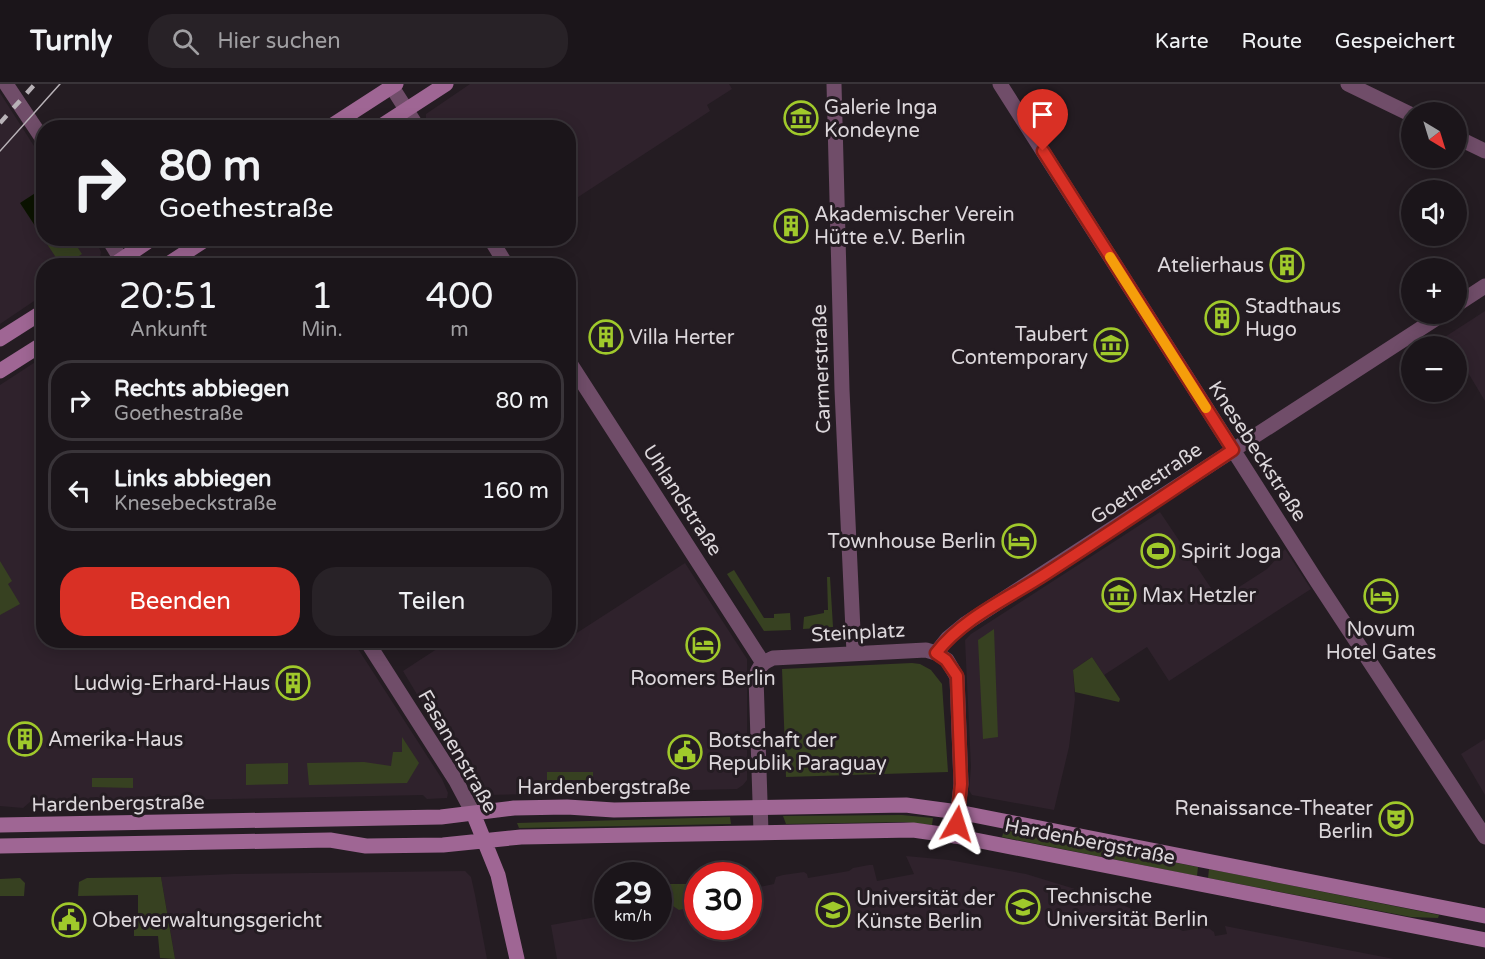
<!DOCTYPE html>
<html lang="de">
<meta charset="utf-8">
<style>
:root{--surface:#1b151a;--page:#282227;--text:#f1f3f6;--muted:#a09fa2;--line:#393439;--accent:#d93025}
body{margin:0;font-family:"Varela Round",sans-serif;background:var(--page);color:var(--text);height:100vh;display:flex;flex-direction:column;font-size:22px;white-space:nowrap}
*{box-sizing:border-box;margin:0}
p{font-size:20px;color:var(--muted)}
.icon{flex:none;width:33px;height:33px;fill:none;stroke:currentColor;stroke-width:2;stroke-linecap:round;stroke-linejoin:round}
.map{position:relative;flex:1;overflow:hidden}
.drawer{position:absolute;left:36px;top:174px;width:540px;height:390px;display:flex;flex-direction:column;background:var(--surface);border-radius:24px;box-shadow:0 3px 15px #0003,0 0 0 2px var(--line)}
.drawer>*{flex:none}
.hud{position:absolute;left:36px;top:36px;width:540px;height:126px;border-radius:24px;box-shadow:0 3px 15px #0003,0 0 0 2px var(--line);background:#1b151a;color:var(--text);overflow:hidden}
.needle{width:39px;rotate:142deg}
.fabs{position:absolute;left:1401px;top:18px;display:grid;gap:12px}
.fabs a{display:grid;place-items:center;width:66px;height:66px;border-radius:50%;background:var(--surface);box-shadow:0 3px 15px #0003,0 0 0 2px var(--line);font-size:30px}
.speed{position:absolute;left:594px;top:778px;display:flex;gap:12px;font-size:30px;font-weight:700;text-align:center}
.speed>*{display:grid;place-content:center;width:78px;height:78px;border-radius:50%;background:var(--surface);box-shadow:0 3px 15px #0003,0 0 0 2px var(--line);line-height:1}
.speed small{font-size:15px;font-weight:400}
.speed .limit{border:9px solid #d22;background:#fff;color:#111}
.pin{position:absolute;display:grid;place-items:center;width:51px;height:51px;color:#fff;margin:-62px -26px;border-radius:50% 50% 50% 0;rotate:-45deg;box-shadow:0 0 6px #0007}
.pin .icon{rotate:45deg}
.me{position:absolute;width:66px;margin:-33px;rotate:6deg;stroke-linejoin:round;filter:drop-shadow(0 0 4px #0008)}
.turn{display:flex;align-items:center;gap:21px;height:126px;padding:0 24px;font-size:27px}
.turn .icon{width:78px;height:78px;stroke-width:2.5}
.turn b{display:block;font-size:42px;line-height:51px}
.eta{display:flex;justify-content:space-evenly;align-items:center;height:102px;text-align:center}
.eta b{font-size:36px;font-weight:600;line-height:42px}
.cta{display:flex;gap:12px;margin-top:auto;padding:12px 24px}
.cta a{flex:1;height:69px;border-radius:24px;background:var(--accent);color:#fff;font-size:24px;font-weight:600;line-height:69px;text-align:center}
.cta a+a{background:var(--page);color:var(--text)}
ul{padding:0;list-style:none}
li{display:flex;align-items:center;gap:18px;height:81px;margin:0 12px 9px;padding:0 12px;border:3px solid var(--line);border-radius:24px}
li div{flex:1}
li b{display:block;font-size:22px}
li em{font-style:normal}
header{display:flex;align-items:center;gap:36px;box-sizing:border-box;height:84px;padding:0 30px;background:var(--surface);border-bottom:2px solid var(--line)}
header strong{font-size:28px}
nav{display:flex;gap:33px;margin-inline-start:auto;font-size:21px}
.search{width:420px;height:54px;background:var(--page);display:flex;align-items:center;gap:15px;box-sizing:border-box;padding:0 21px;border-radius:24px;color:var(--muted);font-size:22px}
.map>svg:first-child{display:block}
.built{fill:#2f222c}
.green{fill:#374121}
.water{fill:#0b1300}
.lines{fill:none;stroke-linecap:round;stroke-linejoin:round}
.street{stroke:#704d69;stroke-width:15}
.secondary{stroke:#9f6694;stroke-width:15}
.tram{stroke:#b8b2b7;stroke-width:1.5}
.rail{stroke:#b8b2b7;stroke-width:4.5;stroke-dasharray:10 10;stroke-linecap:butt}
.route-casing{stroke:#8d1f18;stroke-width:15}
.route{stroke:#d93025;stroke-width:10}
.slow{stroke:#f59e0b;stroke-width:10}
.labels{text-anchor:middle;stroke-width:6;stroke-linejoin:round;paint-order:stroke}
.poi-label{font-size:20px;fill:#dcd7db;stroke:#241c22;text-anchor:start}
.street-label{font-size:20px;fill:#dcd7db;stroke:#241c22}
</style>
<header>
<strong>Turnly</strong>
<div class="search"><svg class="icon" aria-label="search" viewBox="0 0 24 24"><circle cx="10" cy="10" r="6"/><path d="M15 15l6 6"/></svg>Hier suchen</div>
<nav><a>Karte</a><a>Route</a><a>Gespeichert</a></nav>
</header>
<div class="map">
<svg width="1485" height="875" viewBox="0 0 1485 875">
<rect width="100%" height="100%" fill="#241c22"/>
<path class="built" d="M470,0h259l3,5 -25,16 3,6 -141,92 -1,-75 -138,-1 -4,-6v-7z
M0,9l43,67 1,78 51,1 6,13 -1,6 -12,7 -44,1 -1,29 -43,29z
M1485,227v90l-21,-35 -7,4 -1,-24h-25z
M43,273l1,283 309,1 89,138 6,14 -1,5 -20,1 -4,-4 -246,5 -4,5h-17l-4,-5 -122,2 -7,6 -23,-2v-421z
M1160,428l59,88 48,-31 18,-20 26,40 -142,92 -22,-34 -43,28 -12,-18 -19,13 2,29 -6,48 -15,63 -82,-15 -3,-5 2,-23 -6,-127 6,-6z
M685,479l62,96v121l-4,5 -6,4 -251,6 -14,-9 -69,-115 46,-30h100l5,6 11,-6 3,-1 1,-2z
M1485,655v56l-24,-41z
M906,772l43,4 77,14 85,26 72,31 24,-4 7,5 1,4 12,-2 -2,-8 169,33h-837l-6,-34 56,-10 1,12h50l1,-21 14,-3 -4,-19h28l1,43h50l1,-38 25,-5 2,-7 7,-2 21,-3 3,2 1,4 41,-7 4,-3 16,-3h4l4,16 37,-7z
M465,787l6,6 4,18 12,64h-312l-14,-82 72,-3z"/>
<path class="green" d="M43,150l1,4 28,1 10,15 -17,11h-4l-20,-30z
M0,477l12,20 -4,3 12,20 -20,11z
M734,486l30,48h10v-4l16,-1 1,17 -27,1 -37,-57z
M827,493h3l3,50 -30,2 1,-12 20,-4v-3h4z
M994,545l4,108 -15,2 -5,-99z
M1092,573l28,42 -1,3 -44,-10 -2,-22z
M912,579l8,1 11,6 11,14 6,88 -162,5 -4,-108z
M402,653l17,26 -12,20 -98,2 -2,-22 57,-1 27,4 2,-14h9z
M288,679v21l-42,1v-21z
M547,688h46v8h-46z
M92,694h41v10l-41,-1z
M902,731l31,3 -1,7 -29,-3 -117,2 -3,-8z
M730,733l1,7 -212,4 -2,-5z
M1004,746l194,37 -1,9 -195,-39z
M1209,785l230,46 -1,3 -27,-1 -203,-39z
M161,793l14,82 -15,-1 -2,-22h-24v-14h4v-27l-60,1 1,-14 8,-4z
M20,794l5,5 -1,13h-24v-17z
M669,800h28v22l-18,4 -6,-4z"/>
<path class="water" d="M40,106l3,5v39l-2,1 -21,-32z"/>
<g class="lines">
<path class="street" d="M6,0l38,57
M390,0l28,44
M834,0l8,306 12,263
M1000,0l316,496 169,257
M1348,0l64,31
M1456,53l29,14
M108,154l17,28
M490,154l17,28
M1456,221l29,-19
M568,276l195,303
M366,556l90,141 17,32
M936,569l12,-15 17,-14 478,-310
M761,748l-5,-155c2,-11 8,-15 17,-19l153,-8 10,3 11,7 10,17 4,107 -6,52"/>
<path class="secondary" d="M328,44l68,-44
M378,44l68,-44
M112,182l41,-28
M165,182l43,-28
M0,255l44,-28
M0,287l44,-28
M473,729l25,62 19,84
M0,741l441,-8 73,-9 53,-1 47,3 292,-5 52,7 527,104
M0,762l330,-6 36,6 77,-1 78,-8 392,-7 42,6 530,104"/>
<path class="tram" d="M0,67l60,-67"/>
<path class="rail" d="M0,39l35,-39"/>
</g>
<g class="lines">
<g class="route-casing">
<path id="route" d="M957,740l4,-40 -4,-108 -11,-16 -10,-7c28,-36 73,-55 111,-80 62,-40 124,-82 186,-123l-190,-299"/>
</g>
<use href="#route" class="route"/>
<path class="slow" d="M1110,173l96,151"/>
</g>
<defs>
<g id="museum-ring" transform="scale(1.725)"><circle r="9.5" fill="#241c22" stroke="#a0c92b" stroke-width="1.5"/><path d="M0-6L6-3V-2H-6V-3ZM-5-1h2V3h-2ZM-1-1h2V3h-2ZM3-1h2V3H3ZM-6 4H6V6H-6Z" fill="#a0c92b"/></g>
<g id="building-ring" transform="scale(1.725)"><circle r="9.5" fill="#241c22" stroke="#a0c92b" stroke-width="1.5"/><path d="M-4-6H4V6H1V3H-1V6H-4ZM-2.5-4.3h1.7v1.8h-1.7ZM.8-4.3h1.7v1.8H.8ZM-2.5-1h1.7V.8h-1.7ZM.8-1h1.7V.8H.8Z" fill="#a0c92b"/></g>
<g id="hotel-ring" transform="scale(1.725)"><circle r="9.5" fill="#241c22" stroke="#a0c92b" stroke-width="1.5"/><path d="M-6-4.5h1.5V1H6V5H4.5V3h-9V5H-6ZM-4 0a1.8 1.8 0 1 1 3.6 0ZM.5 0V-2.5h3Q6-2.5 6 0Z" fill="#a0c92b"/></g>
<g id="stadium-ring" transform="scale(1.725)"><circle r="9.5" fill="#241c22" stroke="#a0c92b" stroke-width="1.5"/><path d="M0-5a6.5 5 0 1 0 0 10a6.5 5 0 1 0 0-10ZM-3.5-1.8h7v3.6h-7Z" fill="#a0c92b"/></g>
<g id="civic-ring" transform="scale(1.725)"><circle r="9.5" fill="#241c22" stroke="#a0c92b" stroke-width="1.5"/><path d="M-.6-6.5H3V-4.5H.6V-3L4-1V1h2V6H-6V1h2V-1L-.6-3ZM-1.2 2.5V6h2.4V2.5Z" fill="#a0c92b"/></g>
<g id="theatre-ring" transform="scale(1.725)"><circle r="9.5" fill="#241c22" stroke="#a0c92b" stroke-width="1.5"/><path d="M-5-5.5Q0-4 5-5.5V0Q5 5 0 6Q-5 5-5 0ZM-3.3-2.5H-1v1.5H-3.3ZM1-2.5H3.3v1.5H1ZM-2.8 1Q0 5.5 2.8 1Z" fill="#a0c92b"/></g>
<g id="university-ring" transform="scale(1.725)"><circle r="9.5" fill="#241c22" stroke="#a0c92b" stroke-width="1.5"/><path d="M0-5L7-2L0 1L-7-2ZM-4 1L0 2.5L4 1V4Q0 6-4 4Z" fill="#a0c92b"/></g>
</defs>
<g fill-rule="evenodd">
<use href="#museum-ring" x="801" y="34"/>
<use href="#building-ring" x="791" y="142"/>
<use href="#building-ring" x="1287" y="181"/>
<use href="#building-ring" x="1222" y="234"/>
<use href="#building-ring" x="606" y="253"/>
<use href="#museum-ring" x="1111" y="261"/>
<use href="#hotel-ring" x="1019" y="457"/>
<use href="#stadium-ring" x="1158" y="467"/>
<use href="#museum-ring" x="1119" y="511"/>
<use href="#hotel-ring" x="1381" y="512"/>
<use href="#hotel-ring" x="703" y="561"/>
<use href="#building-ring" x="293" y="599"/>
<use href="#building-ring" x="25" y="655"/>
<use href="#civic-ring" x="685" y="668"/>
<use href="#theatre-ring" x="1396" y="735"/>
<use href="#university-ring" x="1023" y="823"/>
<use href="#university-ring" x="833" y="826"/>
<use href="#civic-ring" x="69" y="836"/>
</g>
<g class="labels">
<g class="poi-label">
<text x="824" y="30">Galerie Inga<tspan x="824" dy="23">Kondeyne</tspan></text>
<text x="814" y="137">Akademischer Verein<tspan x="814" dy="23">Hütte e.V. Berlin</tspan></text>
<text x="1264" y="188" text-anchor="end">Atelierhaus</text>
<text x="1245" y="229">Stadthaus<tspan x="1245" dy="23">Hugo</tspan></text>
<text x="1088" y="257" text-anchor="end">Taubert<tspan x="1088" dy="23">Contemporary</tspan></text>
<text x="629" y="260">Villa Herter</text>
<text x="996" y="464" text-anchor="end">Townhouse Berlin</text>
<text x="1181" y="474">Spirit Joga</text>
<text x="1142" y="518">Max Hetzler</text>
<text x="1381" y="552" text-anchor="middle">Novum<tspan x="1381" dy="23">Hotel Gates</tspan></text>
<text x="703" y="601" text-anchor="middle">Roomers Berlin</text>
<text x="270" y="606" text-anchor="end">Ludwig-Erhard-Haus</text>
<text x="48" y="662">Amerika-Haus</text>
<text x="708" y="663">Botschaft der<tspan x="708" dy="23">Republik Paraguay</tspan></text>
<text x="1373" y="731" text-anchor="end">Renaissance-Theater<tspan x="1373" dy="23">Berlin</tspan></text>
<text x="1046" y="819">Technische<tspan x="1046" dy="23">Universität Berlin</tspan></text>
<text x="856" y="821">Universität der<tspan x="856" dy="23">Künste Berlin</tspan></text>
<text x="92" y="843">Oberverwaltungsgericht</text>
</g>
<g class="street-label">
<text transform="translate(821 285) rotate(-92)" y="7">Carmerstraße</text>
<text transform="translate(1258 367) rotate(57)" y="7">Knesebeckstraße</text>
<text transform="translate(1146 399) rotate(-34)" y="7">Goethestraße</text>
<text transform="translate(683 416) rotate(57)" y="7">Uhlandstraße</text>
<text transform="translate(858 548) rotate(-3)" y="7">Steinplatz</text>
<text transform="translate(458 667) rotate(60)" y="7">Fasanenstraße</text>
<text x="604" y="710">Hardenbergstraße</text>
<text transform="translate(118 719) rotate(-1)" y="7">Hardenbergstraße</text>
<text transform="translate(1090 757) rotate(11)" y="7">Hardenbergstraße</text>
</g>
</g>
</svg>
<div class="fabs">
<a><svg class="needle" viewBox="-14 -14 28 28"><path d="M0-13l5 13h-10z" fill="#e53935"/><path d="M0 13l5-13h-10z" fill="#a09fa2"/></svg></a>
<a><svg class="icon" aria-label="sound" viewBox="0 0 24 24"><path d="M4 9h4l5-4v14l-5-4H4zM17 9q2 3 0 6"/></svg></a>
<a>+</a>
<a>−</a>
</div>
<div class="speed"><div>29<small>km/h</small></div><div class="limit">30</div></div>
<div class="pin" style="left:1043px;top:67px;background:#d93025"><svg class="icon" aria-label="arrive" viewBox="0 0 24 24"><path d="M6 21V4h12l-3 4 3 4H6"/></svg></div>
<svg class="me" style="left:957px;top:740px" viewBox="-20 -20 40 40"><path d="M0-17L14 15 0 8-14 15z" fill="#d93025" stroke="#fff" stroke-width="4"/></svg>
<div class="hud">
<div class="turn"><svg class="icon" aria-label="right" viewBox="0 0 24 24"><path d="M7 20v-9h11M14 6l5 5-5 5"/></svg><div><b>80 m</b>Goethestraße</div></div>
</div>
<section class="drawer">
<div class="eta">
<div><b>20:51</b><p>Ankunft</p></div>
<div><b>1</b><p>Min.</p></div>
<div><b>400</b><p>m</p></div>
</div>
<ul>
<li><svg class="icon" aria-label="right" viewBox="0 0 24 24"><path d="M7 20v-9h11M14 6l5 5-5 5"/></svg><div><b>Rechts abbiegen</b><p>Goethestraße</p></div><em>80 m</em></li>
<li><svg class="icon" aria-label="left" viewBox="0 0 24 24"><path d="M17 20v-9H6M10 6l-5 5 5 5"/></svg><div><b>Links abbiegen</b><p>Knesebeckstraße</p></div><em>160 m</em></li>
</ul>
<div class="cta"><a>Beenden</a><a>Teilen</a></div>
</section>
</div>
